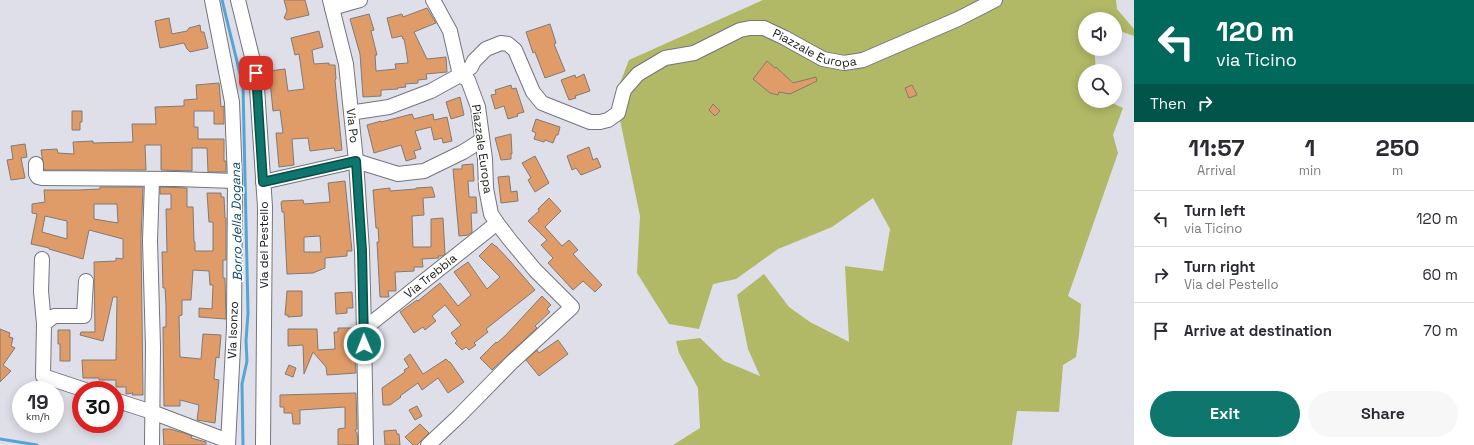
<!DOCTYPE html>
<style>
:root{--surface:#fff;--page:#f7f7f7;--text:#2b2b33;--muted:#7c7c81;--line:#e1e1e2;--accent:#0f766e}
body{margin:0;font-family:"Space Grotesk",sans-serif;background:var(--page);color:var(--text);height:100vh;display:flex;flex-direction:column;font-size:15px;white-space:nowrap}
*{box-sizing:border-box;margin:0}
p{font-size:13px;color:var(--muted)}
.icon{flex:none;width:22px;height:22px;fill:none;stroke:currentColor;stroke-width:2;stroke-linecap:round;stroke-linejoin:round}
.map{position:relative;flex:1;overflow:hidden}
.side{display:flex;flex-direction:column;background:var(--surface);width:340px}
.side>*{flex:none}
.top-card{background:#00695c;color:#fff;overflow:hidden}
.buttons{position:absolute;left:1078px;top:12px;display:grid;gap:8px}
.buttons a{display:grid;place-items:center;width:44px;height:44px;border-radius:50%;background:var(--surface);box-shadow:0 2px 10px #0003;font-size:20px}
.speed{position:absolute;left:12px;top:381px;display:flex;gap:8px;font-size:20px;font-weight:700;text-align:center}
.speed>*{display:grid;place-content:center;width:52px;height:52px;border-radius:50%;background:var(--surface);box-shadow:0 2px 10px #0003;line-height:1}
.speed small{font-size:10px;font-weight:400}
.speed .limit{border:6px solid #d22;background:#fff;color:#111}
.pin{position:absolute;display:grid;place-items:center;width:34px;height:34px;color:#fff;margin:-17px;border-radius:8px;box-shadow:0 2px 6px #0006}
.me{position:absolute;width:44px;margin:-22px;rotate:359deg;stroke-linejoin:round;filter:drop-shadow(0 0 3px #0008)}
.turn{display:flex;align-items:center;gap:14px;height:84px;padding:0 16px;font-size:18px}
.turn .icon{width:52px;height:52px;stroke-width:2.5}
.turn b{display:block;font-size:28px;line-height:34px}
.then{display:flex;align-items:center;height:38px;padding:0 16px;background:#0003;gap:8px;font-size:15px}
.eta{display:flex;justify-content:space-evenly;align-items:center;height:68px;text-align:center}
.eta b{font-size:24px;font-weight:800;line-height:28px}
.action{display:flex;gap:8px;margin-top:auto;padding:8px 16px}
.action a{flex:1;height:46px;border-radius:24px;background:var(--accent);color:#fff;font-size:16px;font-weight:800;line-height:46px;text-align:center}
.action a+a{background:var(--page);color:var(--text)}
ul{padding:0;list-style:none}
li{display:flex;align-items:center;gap:12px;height:56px;padding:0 16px;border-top:1px solid var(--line)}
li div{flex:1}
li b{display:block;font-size:15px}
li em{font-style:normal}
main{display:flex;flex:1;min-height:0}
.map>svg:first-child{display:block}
.forest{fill:#b1b866}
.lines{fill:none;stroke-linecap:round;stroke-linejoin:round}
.stream{stroke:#54a4d4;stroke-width:3}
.building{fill:#df9b68;stroke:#827a74;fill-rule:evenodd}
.minor-casing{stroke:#74747d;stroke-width:16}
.minor{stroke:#fff;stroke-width:14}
.route-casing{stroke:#0a4d48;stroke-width:10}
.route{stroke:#0f766e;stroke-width:7}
.labels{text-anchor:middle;stroke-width:3;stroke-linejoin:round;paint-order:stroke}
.street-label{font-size:12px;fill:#1a1a1e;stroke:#fff}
.water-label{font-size:13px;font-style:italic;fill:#0d4d6e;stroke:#fff}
</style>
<main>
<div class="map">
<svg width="1134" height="445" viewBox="0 0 1134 445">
<rect width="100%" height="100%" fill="#dfdfe9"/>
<path class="forest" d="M763,0h353l1,9 17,20v7l-14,-5h-5v-12h-30v30h9l2,20 -1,2h-10v30h23l15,7 -10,27 5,18 -50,143 13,8 -2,31 -3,22 -13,8 -4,47 -42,-1 -5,34h-339l27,-17 -2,-40 -19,-35 -3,-12 24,-3 24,23 36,15 -12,-27 -11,-54 27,-21 25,33 21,15 39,20 -4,-76 38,5 7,-42 -17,-31 -41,29 -54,22 -42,30 -23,5 -14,45 -30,-5 -32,-51 3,-57 -25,-120 14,-36z"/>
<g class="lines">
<path class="stream" d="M222,0l21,86 5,227 -2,28 1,20 -5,23 1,61
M0,439l37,6"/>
</g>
<path class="building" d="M284,0h21l4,15 -22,5 -3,-2 3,-7z
M427,8l9,15 -22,9 13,27 19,-2 1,15 -21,2 1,5 -9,1v3l-13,1 1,3 -9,1 1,1 -17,1v6l-18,1 -3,-43 -10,-35 19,-5 5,16 -3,1 6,24h-2l1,16 20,-2 -1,-5 13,-1 -2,-14 -2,-10h-1l-1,-3 -10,2 -5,-20 15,-4 1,3z
M169,18l3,16 15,-3 2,-3 11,-3 1,7h3l4,16 -18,4 -3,-3 -3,-6 -24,5 -5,-27z
M550,24l6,19 -2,1 11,27 -20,7 -10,-26 -2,1 -7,-21z
M319,31l4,16 -11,3 2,14 15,-1v2h6l1,14 -1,1 7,70 -7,1 -1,-3 -24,3 -2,-13 -16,1 2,26 -15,2 -3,-34h7l-3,-23 -7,1 -4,-40 16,-2 3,22 16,-2 -5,-35 -4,1 -4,-17z
M767,61l8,7 1,-1 17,16 23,-6 1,4 -27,13 -11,-2 -1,3 -8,-2 -17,-14z
M584,74l6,17 -15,5 1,2 -7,2 -8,-20 14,-5 1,3z
M219,83l2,24 3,-1v18h-10v-13h-20v16h4v12h26v22h2v11h-18l-1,-24h-15v23l-31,-1v-25h-16l1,25h-102l-3,-20 16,-1 1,4 16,1 -1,-12 20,-1v2l40,-1 -1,-18h24l-1,-17 29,-1v-6l13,-1 -1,-14z
M511,85l1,4 4,-1 8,24 -7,2 1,2 -10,3 -4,-13 -9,3 -4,-14 5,-1 -1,-4z
M912,85l5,10 -8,3 -4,-10z
M460,97l4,18 -13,4 -5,-17z
M713,104l7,7 -5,5 -6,-6z
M72,111h10v11h-2v8h-8z
M412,114l2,5 19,-5 1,6 13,-3 5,24 -9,2 -1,-5 -8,2 -3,-13 -16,4 6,18 -7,2 2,7 -10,3 -5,-16 -27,8 -7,-28 14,-4v1z
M536,119l24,8 -2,8h-2l-3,8 -8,-3 -1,2 -10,-3 2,-6 -4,-2z
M511,134l1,20 -1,-1v6l-10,1 -6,-22z
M25,144l2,13 -6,1 4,20 -14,2 -4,-20 6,-1 -2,-13z
M589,147l4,13 4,-2 4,9 -20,8 -5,-7 -4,2 -5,-14z
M535,156l14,27 -14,9 -7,-12 3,-2 -9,-15z
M473,164l1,17h-6l1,16h7l1,16h-6l1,19 -4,3 -9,1 -6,-67h9v-4z
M509,176l2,16 6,-1 1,10 -17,2 -3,-26z
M345,181l7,70h-5v5l-22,2v10l-12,5 -26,1 -3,-62h-2l-1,-9 1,-2 21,-1 1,4 26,-2 -2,-19zM320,236l1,16h-17v-15z
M100,187h43l-2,51 2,157h-11l1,-2 -7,1v-7h-10v-7h-17v-2h-16l-1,-18h34l1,-63h-4l-10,44 -23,-6 1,-3h14l-1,-70 22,-1v-3l7,1v-20l-34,-9 -6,29 -34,-10v-1l-18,-4 6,-30 -5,-1v-9l13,-2 -1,-12h35l21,-1zM94,204h23l1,19 -24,-4zM45,216l22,5v18l-25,-7z
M160,187l27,1v19h6l1,35h1v9h18v-29h-4l-2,-29h14v4h3l1,21h1v42h-3v18h2l1,41 -27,-2v-9l13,1 1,-24h-3l-1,-14 -16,-1 -2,30h-9v15l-3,1 1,41 21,2 2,-25 18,1 -2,23 -3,-1 -2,22 5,1 -4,43 -18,-3 2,-15 -19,-5v6h-16l-1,-79h3v-22l-1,-17h-2l-1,-36h5l-1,-43h5v-15h-11z
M432,187l3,10 -12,1 1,17 -12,1 1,31h18v-28l12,-1 2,36 -3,2h-4l1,2 -17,1 1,8h-9v4l-19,1 1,19h-8l1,6h-9l-3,-55h2l-1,-14h-2l-3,-38 17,-2v3l26,-2v-1z
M549,198l12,13 -16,16 17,19 7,-6 9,10 -5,4 29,31 -7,7 -12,-11 -10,9 -25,-27 5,-5 -12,-13 6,-5 -19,-19 11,-10 -1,-2z
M492,243l3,3h1l14,15 25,29 -49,39 2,3 -14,11 2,2 -7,5 -3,-3 -4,3 -7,-7 2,-2 -6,-8 10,-8 -16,-20 -13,11 4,5 -11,9 -2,-3 -9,6 -14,-21 17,-12 1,1 22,-18 18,23 13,-11 -17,-23 14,-10 19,27 13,-12 -21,-21z
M287,291h15v25l-14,1v-2h-3z
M352,292l1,16h-6v5l-11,1 -1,-21z
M542,296l9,9 -4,4 3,3 -15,14 2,2 -45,42 -12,-12 16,-16 1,1 9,-8z
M338,328h16l2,45 -29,2 -1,-8 -13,-15 -9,22 -1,-29 -15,1v-17h29l1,21 17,-1 -1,-17h4z
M0,329l10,4 -1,4 4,1 -2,8 4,2 -12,17 8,6 -11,11z
M58,330h12v31h-10v-17h-2z
M558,340l10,14 -29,22 -13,-16 11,-10 2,3z
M410,354l13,20 23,-15 3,3h1l14,20 -16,11 -10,-15 -16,12 -4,-7 -18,13 1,1 -11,8h-7l-1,-17 23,-16 -1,-2 5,-3 -5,-8z
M289,365l7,3 -3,9 -8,-3z
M356,393l1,36 -2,1 2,3 1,12h-20v-16l7,-1v-21l-45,3v14h-7l-1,-11h-8v-6h-4v-12z
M417,406l5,10 -7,4 -6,-10z
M420,424l9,9 -12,12h-4l-8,-8z
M163,429h7l14,4 8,3 -1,2 15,4v3h-42z
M396,430l1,4h2l1,11h-15l-1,-14z"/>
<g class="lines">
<g class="minor-casing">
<g id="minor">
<path d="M212,0l20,102 3,79 -1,146 -6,118"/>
<path d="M238,0l18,73 9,134 -2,238"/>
<path id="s1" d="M330,0l16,64 10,97 6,90 2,78 2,116"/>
<path d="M332,8l28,-8"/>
<path d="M351,110l5,2 33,-5 42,-16 29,-16 -10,-44 -17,-31"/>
<path d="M36,164v10l2,3 4,1 134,1 59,2"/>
<path d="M152,180l-2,61 3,106 -1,98"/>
<path d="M263,182l93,-21 42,13 26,-3 39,-19 19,-12"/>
<path d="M42,259l-1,32 3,33"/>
<path id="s2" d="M364,329l133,-106"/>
<path d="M85,390l-42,-14 1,-52 10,-8h30l2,-35"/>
<path d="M115,400l37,12 76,29"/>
<path id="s3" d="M428,445l31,-29 53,-54 60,-55 -37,-37 -25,-30 -13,-17 -6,-9 -5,-26 -1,-29 -7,-52 -10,-27 -8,-5 11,-8 3,-6 12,-12 15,-6 7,1 7,6 18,42 9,11 48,19h10l8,-2 10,-7 6,-23 14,-16 27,-16 29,-5 46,-23 10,-2h14l21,10 38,21 21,4 19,-3 95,-41 37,-19"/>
</g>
</g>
<use href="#minor" class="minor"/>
</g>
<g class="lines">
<g class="route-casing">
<path id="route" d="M256,73l7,109 93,-21 6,90 2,93"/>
</g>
<use href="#route" class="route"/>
</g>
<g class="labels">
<g class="street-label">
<text dy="4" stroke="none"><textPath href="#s3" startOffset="918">Piazzale Europa</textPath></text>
<text dy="4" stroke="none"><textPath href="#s1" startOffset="128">Via Po</textPath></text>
<text transform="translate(482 149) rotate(82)" y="4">Piazzale Europa</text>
<text transform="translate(264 245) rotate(-90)" y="4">Via del Pestello</text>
<text dy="4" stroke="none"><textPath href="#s2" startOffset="85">Via Trebbia</textPath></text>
<text transform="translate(233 330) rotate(-88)" y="4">Via Isonzo</text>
</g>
<g class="water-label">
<text transform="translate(236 222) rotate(-91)" y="5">Borro della Dogana</text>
</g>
</g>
</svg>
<div class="buttons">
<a><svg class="icon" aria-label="sound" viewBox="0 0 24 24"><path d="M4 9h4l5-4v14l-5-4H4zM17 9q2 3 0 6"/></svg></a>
<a><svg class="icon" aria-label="search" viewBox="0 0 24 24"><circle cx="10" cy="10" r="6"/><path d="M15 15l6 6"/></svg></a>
</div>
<div class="speed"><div>19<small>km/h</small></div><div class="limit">30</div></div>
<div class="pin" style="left:256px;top:73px;background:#d93025"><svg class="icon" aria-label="arrive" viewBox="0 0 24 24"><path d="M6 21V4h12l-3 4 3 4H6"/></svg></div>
<svg class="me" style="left:364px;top:344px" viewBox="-20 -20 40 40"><circle r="17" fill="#0f766e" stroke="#fff" stroke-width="3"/><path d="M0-11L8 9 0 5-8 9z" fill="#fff"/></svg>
</div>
<section class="side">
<div class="top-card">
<div class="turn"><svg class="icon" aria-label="left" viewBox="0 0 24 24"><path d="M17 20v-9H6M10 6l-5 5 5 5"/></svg><div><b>120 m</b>via Ticino</div></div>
<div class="then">Then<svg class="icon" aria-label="right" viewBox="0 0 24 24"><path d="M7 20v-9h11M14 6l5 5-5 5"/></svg></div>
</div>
<div class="eta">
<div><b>11:57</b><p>Arrival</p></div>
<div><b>1</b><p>min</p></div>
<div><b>250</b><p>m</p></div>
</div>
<ul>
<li><svg class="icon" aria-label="left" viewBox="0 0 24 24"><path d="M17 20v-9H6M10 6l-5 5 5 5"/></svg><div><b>Turn left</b><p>via Ticino</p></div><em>120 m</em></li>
<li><svg class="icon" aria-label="right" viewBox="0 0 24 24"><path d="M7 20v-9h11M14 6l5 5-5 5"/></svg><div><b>Turn right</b><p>Via del Pestello</p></div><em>60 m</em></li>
<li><svg class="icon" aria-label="arrive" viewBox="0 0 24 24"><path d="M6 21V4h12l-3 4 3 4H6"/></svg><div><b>Arrive at destination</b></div><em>70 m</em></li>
</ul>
<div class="action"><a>Exit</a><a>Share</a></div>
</section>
</main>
